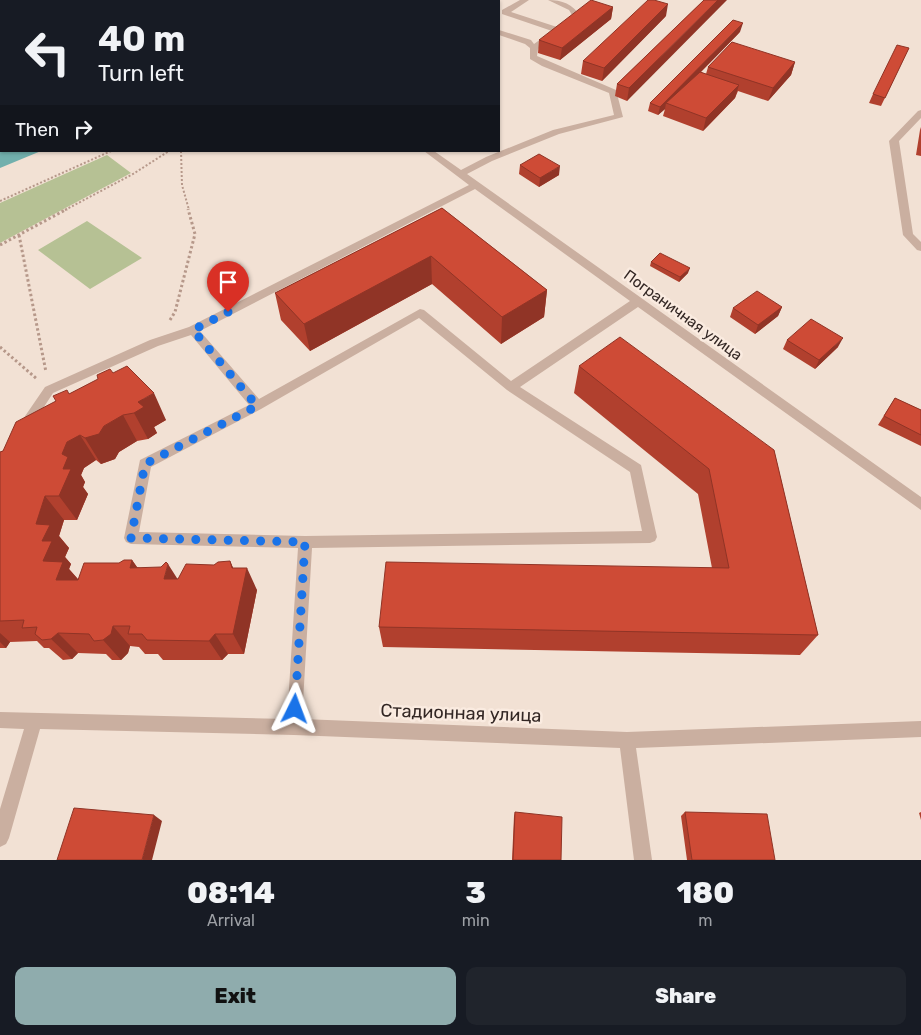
<!DOCTYPE html>
<meta charset="utf-8">
<style>
:root{--surface:#171b24;--page:#20242c;--text:#f1f3f6;--muted:#9ea1a6;--accent:#8facad}
body{margin:0;font-family:Rubik,sans-serif;background:var(--page);color:var(--text);height:100vh;display:flex;flex-direction:column;font-size:19px;white-space:nowrap}
*{box-sizing:border-box;margin:0}
p{font-size:16px;color:var(--muted)}
.icon{flex:none;width:28px;height:28px;fill:none;stroke:currentColor;stroke-width:2;stroke-linecap:round;stroke-linejoin:round}
.map{position:relative;height:860px;overflow:hidden}
.sheet{display:flex;flex-direction:column;background:var(--surface);flex:1}
.sheet>*{flex:none}
.banner{position:absolute;left:0px;top:0px;width:500px;height:152px;box-shadow:0 1px 4px #0004;background:#171b24;color:var(--text);overflow:hidden}
.pin{position:absolute;display:grid;place-items:center;width:42px;height:42px;color:#fff;margin:-51px -21px;border-radius:50% 50% 50% 0;rotate:-45deg;box-shadow:0 0 5px #0007}
.pin .icon{rotate:45deg}
.me{position:absolute;width:55px;margin:-28px;rotate:3deg;stroke-linejoin:round;filter:drop-shadow(0 0 4px #0008)}
.turn{display:flex;align-items:center;gap:18px;height:105px;padding:0 15px;font-size:22px}
.turn .icon{width:65px;height:65px;stroke-width:2.5}
.turn b{display:block;font-size:35px;line-height:42px}
.then{display:flex;align-items:center;height:48px;padding:0 15px;background:#0003;gap:10px;font-size:19px}
.eta{display:flex;justify-content:space-evenly;align-items:center;height:85px;text-align:center}
.eta b{font-size:30px;font-weight:800;line-height:35px}
.action{display:flex;gap:10px;margin-top:auto;padding:10px 15px}
.action a{flex:1;height:58px;border-radius:10px;background:var(--accent);color:#111;font-size:20px;font-weight:800;line-height:58px;text-align:center}
.action a+a{background:var(--page);color:var(--text)}
.map>svg:first-child{display:block}
.green{fill:#b6c194}
.water{fill:#72b0ad}
.lines{fill:none;stroke-linecap:round;stroke-linejoin:round}
.path-far1{stroke:#b6988a;stroke-width:2;stroke-dasharray:2 2;stroke-linecap:butt}
.path{stroke:#b6988a;stroke-width:3;stroke-dasharray:2.5 2.5;stroke-linecap:butt}
.minor{fill:#caafa0;fill-rule:evenodd}
.wall{fill:#b1402e}
.shaded-wall{fill:#903426}
.building{fill:#ce4b36;stroke:#903426}
.route{stroke:#1a73e8;stroke-width:9;stroke-dasharray:0 16.2}
.labels{text-anchor:middle;stroke-width:5;stroke-linejoin:round;paint-order:stroke}
.street-label{font-size:15px;fill:#332724;stroke:#faebe0}
.near-street-label{font-size:18px;fill:#332724;stroke:#faebe0}
</style>
<div class="map">
<svg width="921" height="860" viewBox="0 0 921 860">
<rect width="100%" height="100%" fill="#f2e1d4"/>
<path class="green" d="M107,155l24,18 -131,70v-40z
M87,221l55,37 -52,31 -52,-39z"/>
<path class="water" d="M0,30l1,121h40l-41,17z"/>
<g class="lines">
<path class="path-far1" d="M215,0l2,1
M48,1l3,-1
M181,151l1,34 7,25
M0,201l111,-50
M65,210l68,-36 36,-23"/>
<path class="path" d="M19,235l27,137
M0,245l67,-36
M170,320l5,-8 20,-78 -7,-25
M0,347l37,32"/>
<path class="minor" d="M520,0h9l-18,12 46,15 15,-12 -3,-5 -21,-10c14,0 25,4 32,16l-1,2 -41,31 -1,7 79,34 7,27 -64,17 -67,27 -25,13 454,323v13l-283,-203 -118,80 121,78 16,72 -2,4 -5,2 -338,5 -10,171 325,13 294,-11v16l-285,11 16,112h-18l-14,-112 -326,-13 -254,-6 -31,109 -3,6 -6,3v-38l24,-80 -24,-1v-16l287,7 11,-171 -167,-4 -5,-2 -2,-4 16,-78 109,-55 -58,-70 -33,11 -105,47 -24,37h-8l-2,-4 2,-4 24,-35 105,-47 39,-13 280,-142 -45,-34h10l27,19 25,-13 67,-27 61,-15 -5,-22 -67,-27 -12,-7v-11l-5,-4 -26,-9v-5l32,10 3,4 18,-13 -50,-17v-4zM475,189l155,112 -119,80 -87,-71 -4,-1 -161,90 -59,-68zM419,318l88,72 123,82 12,59 -337,5 -166,-4 12,-65 110,-58z
M921,110v8l-22,23 14,93 8,8v9l-4,-1 -14,-15 -14,-94 29,-30z"/>
</g>
<path class="wall" d="M704,0l-77,101 -12,-5 2,-12z
M613,7l-2,12 -51,41 -22,-7 1,-13z
M666,16l-64,65 -21,-7 2,-13z
M740,32l-39,40 5,2 2,-7 87,-5 -4,13 -23,26 -30,-10 -3,7 -32,33 -40,-15 2,-7 -7,6 -10,-4 2,-8z
M909,48l-28,58 -12,-3 4,-9z
M921,127v29l-5,-1 4,-25z
M520,165l39,10 -20,12 -20,-13z
M442,208l105,82 -3,27 -43,27 -69,-60 -122,67 -29,-31 -6,-27z
M651,262l37,11 -9,9 -29,-16z
M782,307l-4,9 -23,18 -25,-17 3,-9z
M787,340l51,7 -23,22 -32,-20z
M579,366l195,84 44,185 -18,20 -417,-8 -4,-20 333,-59 -14,-74 -124,-101z
M113,373l53,47 -12,7 3,6 -9,6 -11,2 -18,11 -4,7 -14,5 -5,-4 -12,8 -3,7 4,7 -2,5 5,7 -11,26h-13l-5,16 10,12 -4,9 6,7 -2,5 9,10 41,-16 13,-3 5,7 40,12 37,-14 16,-4 3,7 24,22 -13,64h-16l-6,6h-59l-5,-6h-13l-6,-7 -9,-1 -2,7 -7,7h-9l-6,-6 -28,-1 -6,6 -9,1 -14,-12h-5l-7,-7 -27,1 -4,6h-6v-196l3,-1 53,-50 13,-7z
M895,398l26,12v36l-43,-21z
M515,812l46,48h-49l2,-44z
M685,812l90,48h-88l-6,-44z
M921,812v8l-2,-7z"/>
<path class="shaded-wall" d="M718,0h9l-100,101 2,-13z
M668,4l-2,12 -64,65 2,-13z
M613,7l-2,12 -51,41 2,-12z
M743,23l-3,9 -71,72 -3,-1 -1,6 -7,6 2,-8z
M795,62l-4,13 -23,26 5,-13z
M739,85l-4,13 -32,33 3,-13z
M560,166l-1,9 -20,12 1,-9z
M431,256l1,28 -122,67 -6,-27z
M690,268l-2,5 -9,9 1,-5z
M547,290l-3,27 -43,27 1,-27z
M782,307l-4,9 -23,18 3,-9z
M843,338l-5,9 -23,22 4,-9z
M154,393l12,27 -12,7 3,6 -9,6 -14,-26 4,-11z
M123,415l14,26 -18,11 -4,7 -14,5 -16,-26z
M80,435l16,25 -12,8 -3,7 4,7 -2,5 5,7 -11,26 -18,-24 4,-27 -1,-15 5,-12z
M45,496l19,24 -5,16 10,12 -4,9 6,7 -2,5 13,15 -26,-4 -13,-19 -1,-20 -6,-17z
M132,560l16,23 -18,-15z
M230,561l10,22 7,-15 10,22 -13,64 -11,-20 -1,-66z
M168,564l14,22 -18,-7z
M113,626l17,20 -2,7 -7,7 -18,-20z
M0,633l10,9 -4,6 -6,-6z
M58,633l20,20 -6,6 -21,-20z
M215,634l13,20 -6,6 -13,-19z
M154,815l8,6 -10,39h-10z"/>
<path class="building" d="M591,0l22,7 -51,41 -23,-8z
M648,0h6l14,4 -64,64 -21,-7z
M704,0h14l-89,88 -12,-4z
M733,20l10,3 -83,84 -10,-4z
M732,42l63,20 -22,26 -65,-21z
M897,45l12,3 -24,50 -12,-4z
M700,72l39,13 -33,33 -40,-15z
M539,154l21,12 -20,12 -20,-13z
M442,208l105,82 -45,27 -71,-61 -127,68 -29,-31z
M660,253l30,15 -10,9 -29,-15z
M757,291l25,16 -24,18 -25,-17z
M811,319l32,19 -24,22 -32,-20z
M620,337l154,113 44,185 -439,-8 7,-65 343,6 -20,-99 -130,-103z
M127,366l27,27 -16,9 6,5 -10,6 -11,2 -19,11 -5,8 -14,4 -5,-3 -13,7 -5,12 6,3 -5,12h8l-12,27h-14l-9,28 14,1 -8,16h10l-9,20 20,1 -7,18h22l6,-17h35l5,-3h8l-2,8 31,-1 5,-5 2,2 -4,15h14l8,-15 28,1 4,-3 12,-1 2,7h15l-14,66h-18l-6,7 -62,-1 -5,-6h-14l2,-8h-17l-2,8 -8,6 -9,1 -5,-7 -31,-1 -7,6 -9,1 -7,-6 2,-7 -15,1 2,-8 -24,1v-169l3,-1 13,-29 40,-21 -3,-5 14,-6 2,4 29,-15 -1,-4 13,-6 3,4z
M895,398l26,12v25l-37,-19z
M74,808l80,7 -12,45h-85z
M515,812l47,5 -1,43h-48z
M685,812l82,2 8,46h-83z"/>
<g class="lines">
<path class="route" d="M228,312l-35,18 64,76 -112,58 -14,74 174,4 -10,167"/>
</g>
<g class="labels">
<g class="street-label">
<text transform="translate(683 315) rotate(36)" y="5">Пограничная улица</text>
</g>
<g class="near-street-label">
<text transform="translate(461 713) rotate(2)" y="6">Стадионная улица</text>
</g>
</g>
</svg>
<div class="pin" style="left:228px;top:312px;background:#d93025"><svg class="icon" aria-label="arrive" viewBox="0 0 24 24"><path d="M6 21V4h12l-3 4 3 4H6"/></svg></div>
<svg class="me" style="left:295px;top:709px" viewBox="-20 -20 40 40"><path d="M0-17L14 15 0 8-14 15z" fill="#1a73e8" stroke="#fff" stroke-width="4"/></svg>
<div class="banner">
<div class="turn"><svg class="icon" aria-label="left" viewBox="0 0 24 24"><path d="M17 20v-9H6M10 6l-5 5 5 5"/></svg><div><b>40 m</b>Turn left</div></div>
<div class="then">Then<svg class="icon" aria-label="right" viewBox="0 0 24 24"><path d="M7 20v-9h11M14 6l5 5-5 5"/></svg></div>
</div>
</div>
<section class="sheet">
<div class="eta">
<div><b>08:14</b><p>Arrival</p></div>
<div><b>3</b><p>min</p></div>
<div><b>180</b><p>m</p></div>
</div>
<div class="action"><a>Exit</a><a>Share</a></div>
</section>
